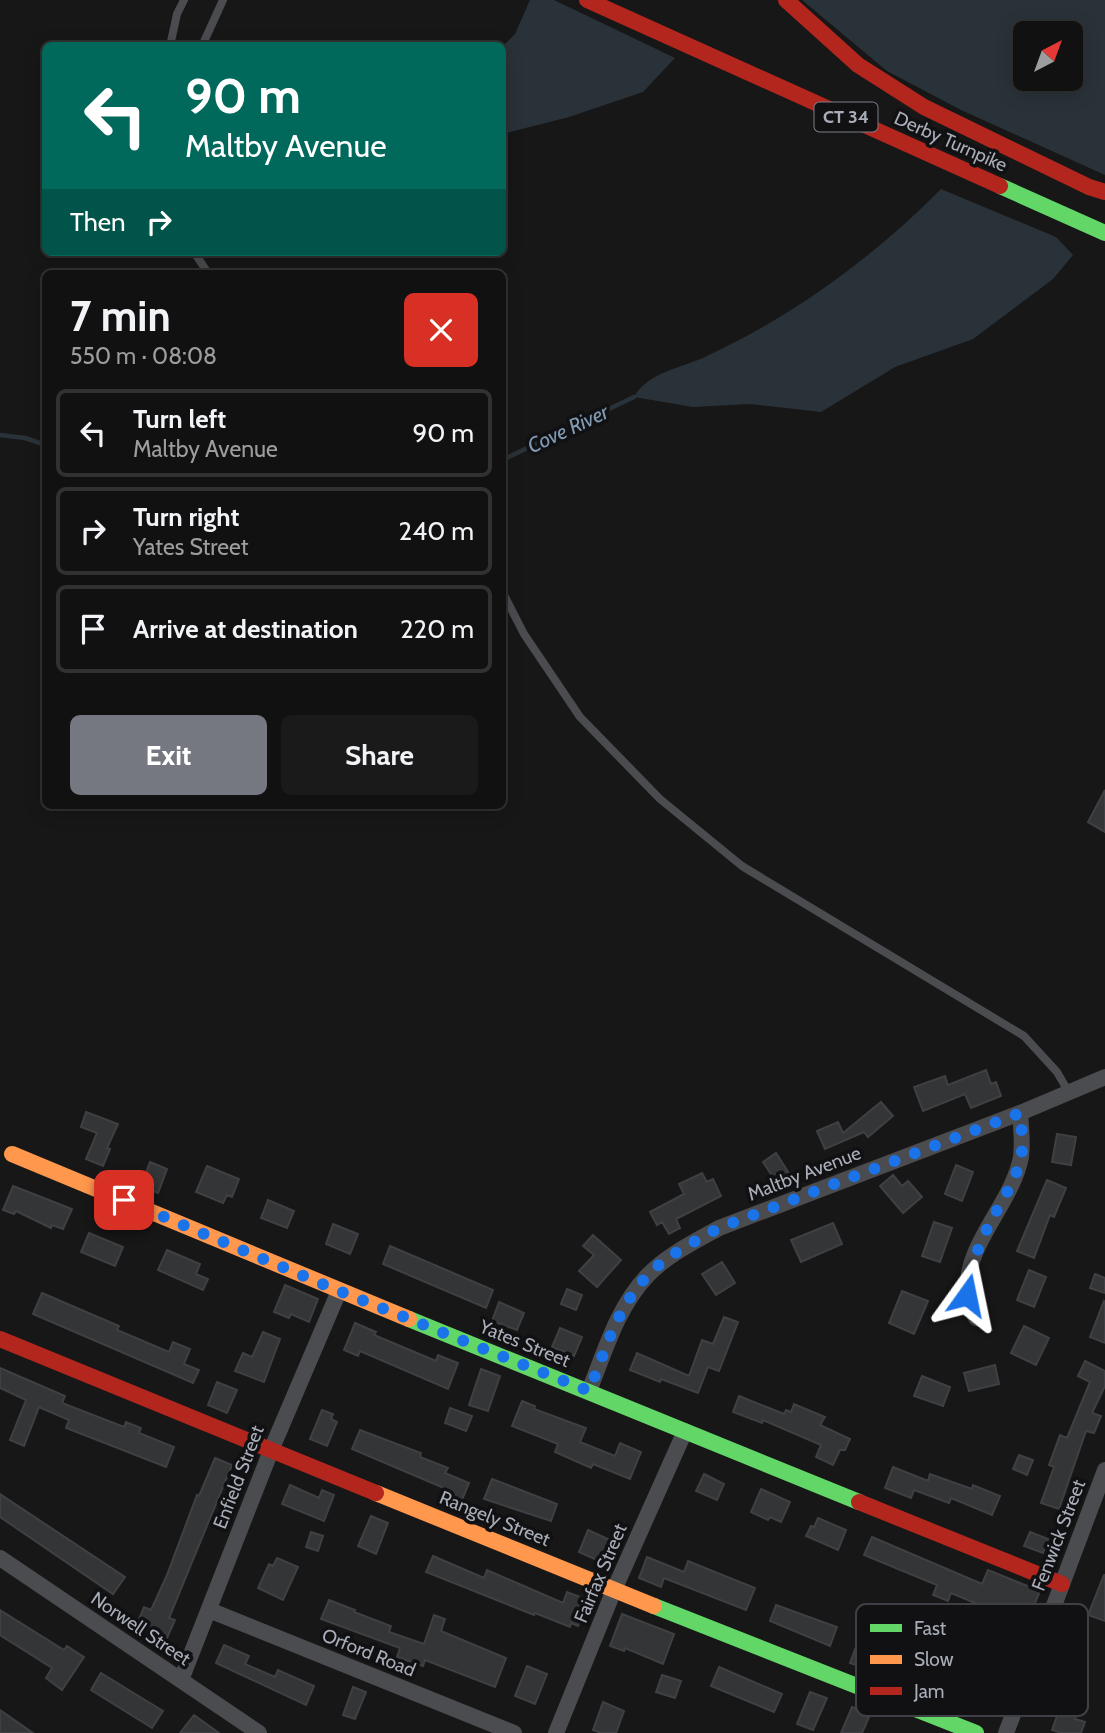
<!DOCTYPE html>
<meta charset="utf-8">
<style>
:root{--surface:#111;--page:#1a1a1a;--text:#f1f3f6;--muted:#9c9d9f;--line:#303131;--accent:#757880}
body{margin:0;font-family:Cabin,sans-serif;background:var(--page);color:var(--text);height:100vh;display:flex;flex-direction:column;font-size:26px;white-space:nowrap}
*{box-sizing:border-box;margin:0}
p{font-size:23px;color:var(--muted)}
.icon{flex:none;width:38px;height:38px;fill:none;stroke:currentColor;stroke-width:2;stroke-linecap:round;stroke-linejoin:round}
.map{position:relative;flex:1;overflow:hidden}
.drawer{position:absolute;left:42px;top:270px;width:464px;height:539px;display:flex;flex-direction:column;background:var(--surface);border-radius:10px;box-shadow:0 4px 18px #0003,0 0 0 2px var(--line)}
.drawer>*{flex:none}
.hud{position:absolute;left:42px;top:42px;width:464px;height:214px;border-radius:10px;box-shadow:0 4px 18px #0003,0 0 0 2px var(--line);background:#00695c;color:#fff;overflow:hidden}
.needle{width:46px;rotate:41deg}
.tools{position:absolute;left:1013px;top:21px;display:grid;gap:14px}
.tools a{display:grid;place-items:center;width:70px;height:70px;border-radius:10px;background:var(--surface);box-shadow:0 4px 18px #0003,0 0 0 2px var(--line);font-size:35px}
.pin{position:absolute;display:grid;place-items:center;width:60px;height:60px;color:#fff;margin:-30px;border-radius:14px;box-shadow:0 4px 10px #0006}
.me{position:absolute;width:77px;margin:-38px;rotate:12deg;stroke-linejoin:round;filter:drop-shadow(0 0 5px #0008)}
.turn{display:flex;align-items:center;gap:24px;height:147px;padding:0 28px;font-size:32px}
.turn .icon{width:91px;height:91px;stroke-width:2.5}
.turn b{display:block;font-size:49px;line-height:60px}
.then{display:flex;align-items:center;height:66px;padding:0 28px;background:#0003;gap:14px;font-size:26px}
.round{display:grid;place-items:center;flex:none;width:74px;height:74px;border-radius:10px;background:var(--page)}
.overview{display:flex;align-items:center;justify-content:space-between;height:119px;padding:0 28px}
h1{font-size:42px;font-weight:700;line-height:52px}
.primary-button{display:flex;gap:14px;margin-top:auto;padding:14px 28px}
.primary-button a{flex:1;height:80px;border-radius:10px;background:var(--accent);color:#fff;font-size:28px;font-weight:700;line-height:80px;text-align:center}
.primary-button a+a{background:var(--page);color:var(--text)}
ul{padding:0;list-style:none}
li{display:flex;align-items:center;gap:21px;height:88px;margin:0 14px 10px;padding:0 14px;border:4px solid var(--line);border-radius:10px}
li div{flex:1}
li b{display:block;font-size:26px}
li em{font-style:normal}
.map>svg:first-child{display:block}
.water{fill:#2a3239;fill-rule:evenodd}
.lines{fill:none;stroke-linecap:round;stroke-linejoin:round}
.stream{stroke:#2a3239;stroke-width:4.5}
.building{fill:#343537;stroke:#3f4043;stroke-width:2}
.lane{stroke:#4b4c50;stroke-width:8}
.street{stroke:#4b4c50;stroke-width:16}
.fast{stroke:#63d668;stroke-width:16}
.slow{stroke:#ff974d;stroke-width:16}
.jam{stroke:#b3261e;stroke-width:16}
.route{stroke:#1a73e8;stroke-width:12;stroke-dasharray:0 21.6}
.labels{text-anchor:middle;stroke-width:7;stroke-linejoin:round;paint-order:stroke}
.shield{fill:#111113;stroke:#7b7e86;stroke-width:2}
.shield-label{font-size:18px;font-weight:bold;fill:#a8adb8}
.street-label{font-size:19px;fill:#a8adb8;stroke:#111113}
.water-label{font-size:21px;font-style:italic;fill:#7f9bb3;stroke:#111113}
.key{fill:#111113;stroke:#3e4045;stroke-width:2}
.key-label{font-size:19px;fill:#a8adb8}
</style>
<div class="map">
<svg width="1105" height="1733" viewBox="0 0 1105 1733">
<rect width="100%" height="100%" fill="#171717"/>
<path class="water" d="M530,0h24l121,58 -32,34 -74,25 -67,17v-87l13,-13z
M802,0h303v175l-144,-65 -74,-39zM1026,33h45v46h-45z
M941,189l115,48 17,18 -20,24 -80,60 -78,28 -74,45 -71,-8 -57,3 -59,-10c14,-25 48,-29 73,-41 86,-40 167,-99 234,-167z"/>
<g class="lines">
<path class="stream" d="M0,435l25,3 21,7
M502,460l132,-63"/>
</g>
<path class="building" d="M1105,790v42l-17,-10z
M986,1070l5,14 5,-2 5,14 -30,12 -6,-14 -42,17 -9,-24 31,-11 3,9z
M881,1102l12,14 -25,21 -4,-5 -39,17 -8,-18 21,-9 5,11z
M86,1112l32,12 -11,24 3,1 -7,17 -17,-7 11,-26 -16,-6z
M1057,1134l19,3 -5,28 -19,-3z
M776,1153l16,25 -11,7 -5,-8 -2,2 -11,-17z
M150,1162l17,7 -9,24 -17,-7z
M956,1165l17,7 -11,29 -17,-7z
M207,1166l32,13 -7,18 -5,-2 -4,8 -27,-11z
M702,1173l5,9 6,-3 8,17 -45,23 4,9 -11,6 -7,-12 -5,3 -7,-13 34,-18 -5,-10z
M893,1175l9,11 6,-5 14,16 -19,16 -23,-27z
M1047,1180l19,8 -12,29 -4,-2 -16,43 -17,-7z
M13,1186l59,23 -9,20 -11,-4 -1,3 -35,-17 -2,3 -11,-4z
M268,1200l26,11 -7,17 -26,-10z
M934,1222l18,6 -12,34 -18,-6z
M833,1223l9,21 -41,18 -10,-22z
M333,1224l25,10 -8,20 -24,-10z
M89,1233l34,14 -8,19 -34,-14z
M593,1235l28,25 -24,27 -18,-16 15,-16 -11,-9z
M390,1246l103,44 -7,18 -103,-44z
M167,1250l33,14 -4,10 12,5 -5,11 -45,-20z
M722,1262l13,21 -19,12 -14,-21z
M1029,1270l17,7 -12,30 -17,-7z
M1095,1274l10,4v15l-15,-5z
M285,1285l33,14 -9,23 -18,-8 -2,4 -15,-6z
M567,1289l15,6 -6,15 -15,-6z
M902,1291l26,10 -14,33 -25,-11z
M42,1293l77,33 -2,4 52,22 4,-10 17,7 -6,15 15,6 -6,13 -160,-69z
M1104,1301l1,1v41l-15,-6z
M499,1302l25,11 -7,17 -25,-9z
M724,1317l14,5 -19,49 -11,-4 -10,26 -37,-14 -1,3 -30,-12 7,-17 52,23 13,-36 11,4z
M355,1323l21,9 -2,3 62,26 2,-6 20,8 -10,26 -88,-38 -2,5 -14,-6z
M1024,1326l25,12 -13,27 -25,-12z
M560,1328l22,9 -8,19 -22,-9z
M263,1332l17,7 -16,43 -29,-11 8,-18 9,4z
M1085,1361l20,10v15l-13,27 9,3 -7,17 -8,-2 -27,78 -18,-6 13,-36 -5,-2 11,-30 7,3 23,-56 -12,-6z
M995,1365l4,19 -30,7 -5,-18z
M0,1368l65,28 -3,7 62,24 2,-5 15,6 -2,5 35,14 -8,20 -100,-39 3,-8 -30,-13 -15,39 -14,-6 16,-40 -26,-12z
M481,1369l19,7 -12,35 -19,-6z
M922,1376l28,11 -7,19 -29,-10z
M217,1382l20,8 -10,23 -19,-8z
M739,1396l45,18 2,-4 5,2 3,-8 31,13 -5,8 30,14 -5,11h-5l-7,15 -17,-8 5,-12 -58,-25 -1,3 -29,-11z
M522,1401l13,5 -1,3 52,19 -6,14 35,14 5,-13 21,9 -11,27 -37,-15 -2,4 -36,-16 3,-8 -46,-18z
M450,1408l22,8 -6,15 -21,-8z
M322,1410l11,4 -2,5 6,3 -10,24 -17,-7z
M360,1430l61,23 -1,4 28,11 -3,5 24,10 -7,17 -20,-8 2,-4 -92,-39z
M1019,1455l14,5 -6,15 -14,-6z
M215,1458l17,7 -63,153 6,2 -8,18 -27,-11 3,-7 -4,-1 5,-12 7,3 16,-35 30,-80 2,1z
M893,1467l35,14 2,-7 42,15 1,-4 27,11 -8,19 -41,-17 -2,5 -35,-13 -3,8 -26,-10z
M704,1474l20,10 -7,16 -21,-9z
M492,1479l65,25 -6,17 -67,-22z
M290,1485l29,13 3,-8 12,5 -10,26 -42,-17z
M761,1489l29,13 -9,20 -11,-5 -2,3 -17,-8z
M0,1494l125,83 -12,17 -113,-77z
M371,1516l17,7 -12,31 -18,-8z
M818,1518l28,12 -8,20 -32,-14 5,-10 3,1z
M588,1530l22,10 -9,22 -22,-10z
M311,1532l12,4 -5,15 -12,-4z
M1030,1532l18,7 -5,14 -19,-7z
M872,1537l110,47 6,-14 52,21 -18,43 -13,-6 -28,77 -17,-6 19,-52 -8,-3 9,-26 -8,-4 4,-9 -29,-12 -3,8 -15,-6 4,-10 -73,-30z
M433,1556l51,22 3,-8 76,33 4,-11 21,8 -10,26 -7,-3 -1,4 -35,-14 -1,2 -108,-43z
M647,1557l37,15 4,-11 67,27 -9,22 -82,-32 -3,9 -22,-9z
M277,1558l21,9 -15,33 -25,-12 11,-24 4,2z
M1104,1575h1v46l-17,-6z
M329,1600l26,10 -1,2 37,14 -2,6 35,12 10,-29 11,4 -4,12 65,27 -11,29 -70,-27 -2,6 -26,-9 3,-9 -79,-29z
M776,1605l61,22 -7,19 -60,-25z
M0,1610l64,40 3,-4 17,11 -22,33 -16,-12 6,-10 -52,-33z
M622,1614l52,20 -11,30 -38,-16 -1,3 -14,-5z
M860,1636l17,7 -10,26 -17,-6z
M224,1645l25,11 -4,8 30,13 3,-7 36,16 -8,19 -90,-42z
M1059,1655l22,8 -6,19 12,4 -12,33 10,3 -4,11h-20l-9,-3 12,-33 -11,-4 8,-23 -7,-2z
M527,1666l20,8 -12,30 -20,-8z
M719,1667l63,27 -8,18 -63,-26z
M101,1673l62,38 -11,17 -61,-38z
M662,1675l19,6 -6,17 -19,-6z
M353,1687l13,5 -11,27 -12,-4z
M810,1692l17,6 -14,32 -16,-6z
M603,1702l21,9 -8,22h-15l-8,-3z
M852,1707l18,8 -8,18h-21z
M0,1710l33,23h-33z
M194,1715l25,18h-39z"/>
<g class="lines">
<path class="lane" d="M170,46l7,-32 7,-14
M202,46l21,-46
M194,252l14,21
M502,591l22,43 56,83 80,82 82,67 282,170 33,36 11,19"/>
<path class="street" d="M976,1318c-3,-8 -9,-17 -9,-26 -1,-50 45,-88 54,-135 2,-15 0,-29 -1,-44
M589,1391c16,-40 28,-83 58,-115 20,-21 47,-34 72,-48l301,-115 85,-36
M0,1558l259,175
M209,1610l305,123
M181,1680l91,-232 67,-157
M556,1733l58,-143 71,-159
M1006,1733l99,-263"/>
<path class="fast" d="M1000,186l105,47
M409,1319l450,183
M654,1606l322,127"/>
<path class="slow" d="M12,1154l397,165
M376,1493l278,113"/>
<path class="jam" d="M587,0l413,186
M786,0l72,65 66,42 165,80 16,5
M0,1339l376,154
M859,1502l203,82"/>
</g>
<g class="lines">
<path class="route" d="M124,1200l215,91 250,100c16,-40 28,-83 58,-115 20,-21 47,-34 72,-48l301,-115c1,15 4,30 1,44 -5,25 -22,47 -33,70 -11,22 -18,43 -21,68"/>
</g>
<g class="labels">
<rect class="shield" x="814.5" y="102.5" width="63" height="29" rx="5"/>
<g class="shield-label">
<text x="846" y="123">CT 34</text>
</g>
<g class="street-label">
<text transform="translate(951 141) rotate(24)" y="7">Derby Turnpike</text>
<text transform="translate(804 1173) rotate(-21)" y="7">Maltby Avenue</text>
<text transform="translate(525 1343) rotate(22)" y="7">Yates Street</text>
<text transform="translate(238 1477) rotate(-69)" y="7">Enfield Street</text>
<text transform="translate(495 1518) rotate(22)" y="7">Rangely Street</text>
<text transform="translate(1058 1535) rotate(-69)" y="7">Fenwick Street</text>
<text transform="translate(600 1573) rotate(-67)" y="7">Fairfax Street</text>
<text transform="translate(141 1628) rotate(34)" y="7">Norwell Street</text>
<text transform="translate(369 1652) rotate(22)" y="7">Orford Road</text>
</g>
<g class="water-label">
<text transform="translate(568 429) rotate(-25)" y="7">Cove River</text>
</g>
</g>
<rect x="856" y="1604" width="232" height="112" rx="10" class="key"/>
<rect x="870" y="1624" width="32" height="8" fill="#63d668"/>
<rect x="870" y="1655" width="32" height="9" fill="#ff974d"/>
<rect x="870" y="1687" width="32" height="8" fill="#b3261e"/>
<g class="key-label">
<text x="914" y="1635">Fast</text>
<text x="914" y="1666">Slow</text>
<text x="914" y="1698">Jam</text>
</g>
</svg>
<div class="tools">
<a><svg class="needle" viewBox="-14 -14 28 28"><path d="M0-13l5 13h-10z" fill="#e53935"/><path d="M0 13l5-13h-10z" fill="#9c9d9f"/></svg></a>
</div>
<div class="pin" style="left:124px;top:1200px;background:#d93025"><svg class="icon" aria-label="arrive" viewBox="0 0 24 24"><path d="M6 21V4h12l-3 4 3 4H6"/></svg></div>
<svg class="me" style="left:967px;top:1295px" viewBox="-20 -20 40 40"><path d="M0-17L14 15 0 8-14 15z" fill="#1a73e8" stroke="#fff" stroke-width="4"/></svg>
<div class="hud">
<div class="turn"><svg class="icon" aria-label="left" viewBox="0 0 24 24"><path d="M17 20v-9H6M10 6l-5 5 5 5"/></svg><div><b>90 m</b>Maltby Avenue</div></div>
<div class="then">Then<svg class="icon" aria-label="right" viewBox="0 0 24 24"><path d="M7 20v-9h11M14 6l5 5-5 5"/></svg></div>
</div>
<section class="drawer">
<div class="overview"><div><h1>7 min</h1><p>550 m · 08:08</p></div><a class="round" style="background:#d93025;color:#fff"><svg class="icon" aria-label="close" viewBox="0 0 24 24"><path d="M6 6l12 12M18 6L6 18"/></svg></a></div>
<ul>
<li><svg class="icon" aria-label="left" viewBox="0 0 24 24"><path d="M17 20v-9H6M10 6l-5 5 5 5"/></svg><div><b>Turn left</b><p>Maltby Avenue</p></div><em>90 m</em></li>
<li><svg class="icon" aria-label="right" viewBox="0 0 24 24"><path d="M7 20v-9h11M14 6l5 5-5 5"/></svg><div><b>Turn right</b><p>Yates Street</p></div><em>240 m</em></li>
<li><svg class="icon" aria-label="arrive" viewBox="0 0 24 24"><path d="M6 21V4h12l-3 4 3 4H6"/></svg><div><b>Arrive at destination</b></div><em>220 m</em></li>
</ul>
<div class="primary-button"><a>Exit</a><a>Share</a></div>
</section>
</div>
